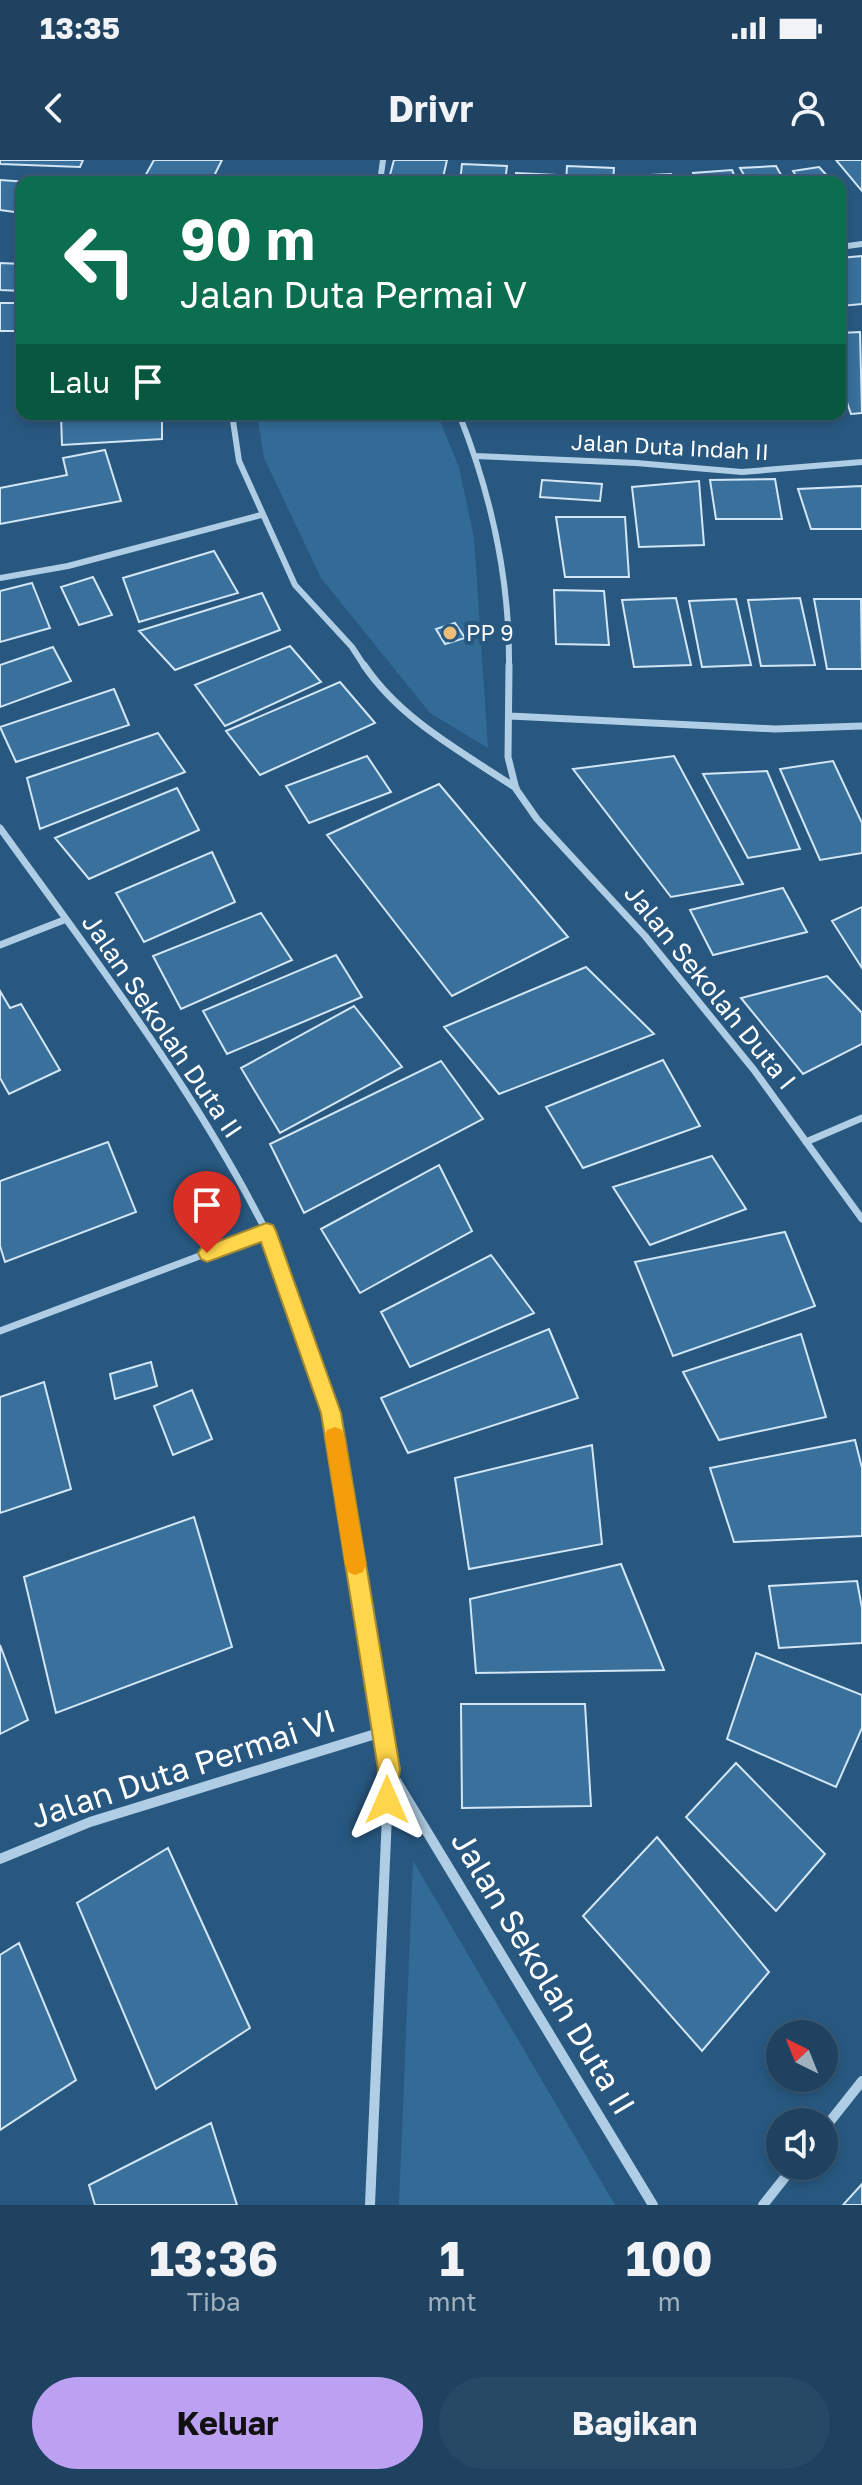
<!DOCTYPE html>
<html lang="id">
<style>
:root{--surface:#1e4260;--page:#264966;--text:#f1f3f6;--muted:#a1b0bd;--line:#3c5b75;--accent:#bca0f2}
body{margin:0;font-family:"Golos Text",sans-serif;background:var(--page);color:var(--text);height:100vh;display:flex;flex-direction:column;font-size:30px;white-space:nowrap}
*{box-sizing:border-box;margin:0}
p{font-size:26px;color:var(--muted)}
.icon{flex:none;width:44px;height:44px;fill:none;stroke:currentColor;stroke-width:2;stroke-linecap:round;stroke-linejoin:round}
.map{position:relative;height:2045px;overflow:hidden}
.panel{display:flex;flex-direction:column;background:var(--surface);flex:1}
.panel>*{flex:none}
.hud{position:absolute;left:16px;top:16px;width:830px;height:244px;border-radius:16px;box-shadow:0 4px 12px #0003,0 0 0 2px var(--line);background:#0b6e4f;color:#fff;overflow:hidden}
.needle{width:52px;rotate:317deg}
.tools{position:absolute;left:766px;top:1860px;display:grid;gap:16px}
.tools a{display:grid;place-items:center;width:72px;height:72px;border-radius:50%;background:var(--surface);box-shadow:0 4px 12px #0003,0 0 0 2px var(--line);font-size:40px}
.pin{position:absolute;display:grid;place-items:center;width:68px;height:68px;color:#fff;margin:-82px -34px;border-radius:50% 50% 50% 0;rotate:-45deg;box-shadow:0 0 8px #0007}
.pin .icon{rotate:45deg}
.me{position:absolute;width:88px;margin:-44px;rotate:0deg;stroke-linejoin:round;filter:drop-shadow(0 0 6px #0008)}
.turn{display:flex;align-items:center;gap:28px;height:168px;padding:0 32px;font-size:36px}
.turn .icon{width:104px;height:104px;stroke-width:2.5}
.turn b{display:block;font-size:56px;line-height:68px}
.then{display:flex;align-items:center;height:76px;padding:0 32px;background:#0003;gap:16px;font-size:30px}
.eta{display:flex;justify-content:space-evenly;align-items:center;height:136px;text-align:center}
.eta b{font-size:48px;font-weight:700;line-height:56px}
.button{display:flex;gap:16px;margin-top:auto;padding:16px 32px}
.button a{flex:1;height:92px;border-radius:48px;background:var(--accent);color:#111;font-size:32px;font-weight:700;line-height:92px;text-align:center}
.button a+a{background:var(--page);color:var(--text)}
.status{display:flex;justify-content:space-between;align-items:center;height:56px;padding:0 40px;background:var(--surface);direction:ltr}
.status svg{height:22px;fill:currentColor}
header{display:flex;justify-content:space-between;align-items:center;height:104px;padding:0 32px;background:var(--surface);font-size:36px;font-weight:700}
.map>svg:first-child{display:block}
.green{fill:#336b97}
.building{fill:#39709c;stroke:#d2e6f5;stroke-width:2}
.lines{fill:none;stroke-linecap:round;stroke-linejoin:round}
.street-far2{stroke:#afcee5;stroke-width:6}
.street-far1{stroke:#afcee5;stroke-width:7}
.street{stroke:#afcee5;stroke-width:10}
.route{fill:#ffd54a;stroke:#a68a30;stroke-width:2}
.slow{fill:#f59e0b}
.poi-dot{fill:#edbd76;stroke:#285880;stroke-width:3}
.labels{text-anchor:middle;stroke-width:8;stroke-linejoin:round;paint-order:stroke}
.far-street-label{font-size:22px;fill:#fff;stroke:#285880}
.far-poi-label{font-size:22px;fill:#fff;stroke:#285880;text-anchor:start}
.street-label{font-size:26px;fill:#fff;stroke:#285880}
.near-street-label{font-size:32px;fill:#fff;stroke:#285880}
</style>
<div class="status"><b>13:35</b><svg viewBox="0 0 49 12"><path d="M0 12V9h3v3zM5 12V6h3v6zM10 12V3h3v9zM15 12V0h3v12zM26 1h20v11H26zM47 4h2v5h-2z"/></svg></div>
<header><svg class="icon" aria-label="back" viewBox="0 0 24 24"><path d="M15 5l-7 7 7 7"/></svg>Drivr<svg class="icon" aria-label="person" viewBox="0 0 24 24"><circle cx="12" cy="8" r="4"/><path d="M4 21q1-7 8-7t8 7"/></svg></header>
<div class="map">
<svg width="862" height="2045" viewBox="0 0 862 2045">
<rect width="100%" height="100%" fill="#285880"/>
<path class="green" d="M257,254h180l22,53 15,71 14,210 -58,-35 -109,-135 -57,-120z
M413,1701l202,344h-216z"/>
<path class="building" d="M0,0h83l-3,7 -80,-3z
M154,0h68l-10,20 -68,-2z
M394,0h53l-5,22h-54z
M836,0h26v31z
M462,4l45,2 -2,16h-45z
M567,6l47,2 -1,14h-47z
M776,6l9,16h-37l-8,-14z
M819,7l14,15h-33l-7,-11z
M732,10l5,12h-42l-2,-9z
M516,13l40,2 -1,7h-39z
M671,14l2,8h-44l-1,-6z
M0,20l29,2h-7v31l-22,-3z
M862,96v48l-21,2 -1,-48z
M0,103l22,1v27l-22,-1z
M0,143h22v28h-22z
M860,172l2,81 -11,1 -11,-32v-49z
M162,254v25l-100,6 -1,-30z
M105,290l16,51 -121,23v-36l67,-13 -4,-17z
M775,319l7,40h-66l-6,-39z
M542,320l60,4 -2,17 -60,-4z
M699,321l5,64 -65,2 -7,-60z
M862,326v43h-51l-13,-40z
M556,357h69l4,60h-64z
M214,391l24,42 -99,29 -16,-44z
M93,417l19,38 -33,10 -18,-38z
M32,423l18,45 -50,14v-51z
M554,430l50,1 5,54 -53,-1z
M262,433l18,37 -105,40 -36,-39z
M676,438l15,67 -57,2 -12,-67z
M800,438l15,67 -54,1 -13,-66z
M736,439l15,66 -49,2 -13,-66z
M814,439h47l1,70h-35z
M455,463l10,15 -20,6 -9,-15z
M290,486l31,36 -96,44 -30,-41z
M53,487l18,34 -71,26v-42z
M340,522l35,41 -115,52 -34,-44z
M114,529l15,36 -113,37 -16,-35z
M158,573l27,39 -145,57 -13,-51z
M367,596l24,36 -82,31 -23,-37z
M674,596l69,128 -72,13 -98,-128z
M833,601l29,62v30l-42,7 -40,-91z
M767,611l33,78 -52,9 -45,-84z
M439,624l129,153 -116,59 -125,-161z
M177,628l22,42 -110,49 -34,-41z
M212,692l23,50 -91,40 -28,-49z
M783,728l24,44 -94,23 -23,-45z
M862,747v61l-30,-47z
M261,753l31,47 -111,49 -28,-53z
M336,795l26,42 -135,57 -24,-43z
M586,807l68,67 -155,60 -55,-67z
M827,816l35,37v31l-59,30 -62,-76z
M0,831l10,17 11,-4 39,66 -51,24 -9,-16z
M354,846l48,61 -122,66 -39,-65z
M663,900l37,66 -117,42 -37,-61z
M441,901l42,58 -179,94 -34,-69z
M108,982l28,70 -131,50 -5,-16v-65z
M712,996l34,53 -96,36 -37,-58z
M439,1005l33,66 -112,62 -39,-64z
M785,1072l30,74 -142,50 -38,-94z
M491,1095l43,58 -124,54 -29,-55z
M549,1169l29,69 -170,55 -27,-55z
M801,1174l25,83 -107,23 -36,-68z
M151,1202l6,24 -42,13 -5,-25z
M44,1222l27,107 -71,24v-116z
M192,1230l20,49 -39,16 -19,-49z
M855,1280l7,28v68l-128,6 -24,-74z
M592,1285l10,99 -133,25 -14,-91z
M194,1357l38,130 -176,66 -32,-136z
M621,1404l43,106 -188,3 -6,-74z
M857,1421l5,27v35l-83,5 -10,-62z
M0,1485l28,75 -28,14z
M756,1493l106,42v33l-26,59 -109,-48z
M461,1544h124l6,102 -129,2z
M736,1603l89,91 -49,57 -90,-94z
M657,1677l112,135 -67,79 -119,-135z
M168,1688l82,180 -94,61 -79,-186z
M19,1783l57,137 -76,50v-175z
M211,1963l26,82h-142l-6,-20z
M862,2024v21h-19z"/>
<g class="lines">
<path class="street-far2" d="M380,22l3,-22
M840,87l22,-3
M232,254l7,47 56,124 57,62 13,20
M459,254c32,80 51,167 50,253
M476,296l160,7 106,9 120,-10
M0,418l68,-12 193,-51"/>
<path class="street-far1" d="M364,505c37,55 98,87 152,123
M509,505l-1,92 8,32 21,30 108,117 109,134 108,149
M510,556l265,13 87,-3
M0,668c93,129 193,259 265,401 16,32 25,69 37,103
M0,785l64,-25
M806,982l56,-24
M0,1171l266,-100"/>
<path class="street" d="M301,1170l30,83 58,356 -19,436
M389,1609l264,436
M0,1699l90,-37 292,-90
M824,1969l38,-48
M763,2045l31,-39"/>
</g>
<path class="route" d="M266,1063l7,2 3,6 65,182 59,356 -5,39 -8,3 -8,-3 -3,-8 2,-31 -57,-356 -60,-171 -54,20 -6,-3 -3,-6 3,-5z"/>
<path class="slow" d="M335,1267l7,3 2,6 22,128 -3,8 -8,3 -7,-3 -3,-8 -20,-128 2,-6z"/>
<circle class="poi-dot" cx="450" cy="473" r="8"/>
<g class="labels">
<g class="far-street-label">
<text transform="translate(670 287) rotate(3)" y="8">Jalan Duta Indah II</text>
</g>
<g class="far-poi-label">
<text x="466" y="481">PP 9</text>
</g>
<g class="street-label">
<text transform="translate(710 827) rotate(51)" y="9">Jalan Sekolah Duta I</text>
<text transform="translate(162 866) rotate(56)" y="9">Jalan Sekolah Duta II</text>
</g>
<g class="near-street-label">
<text transform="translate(183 1609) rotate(-18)" y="11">Jalan Duta Permai VI</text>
<text transform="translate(543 1813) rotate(59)" y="11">Jalan Sekolah Duta II</text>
</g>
</g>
</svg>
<div class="tools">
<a><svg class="needle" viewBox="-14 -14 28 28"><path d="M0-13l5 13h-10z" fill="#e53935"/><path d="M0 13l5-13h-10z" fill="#a1b0bd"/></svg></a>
<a><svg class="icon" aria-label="sound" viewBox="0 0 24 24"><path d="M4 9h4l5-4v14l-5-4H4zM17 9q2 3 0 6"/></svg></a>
</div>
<div class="pin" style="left:207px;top:1093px;background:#d93025"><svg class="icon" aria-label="arrive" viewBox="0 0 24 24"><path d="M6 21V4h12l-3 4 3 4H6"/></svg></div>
<svg class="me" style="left:387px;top:1640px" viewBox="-20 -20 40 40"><path d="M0-17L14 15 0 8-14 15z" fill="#ffd54a" stroke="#fff" stroke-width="4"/></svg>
<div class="hud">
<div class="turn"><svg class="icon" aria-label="left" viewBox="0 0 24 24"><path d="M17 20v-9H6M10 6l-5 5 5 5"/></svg><div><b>90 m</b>Jalan Duta Permai V</div></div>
<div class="then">Lalu<svg class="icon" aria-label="arrive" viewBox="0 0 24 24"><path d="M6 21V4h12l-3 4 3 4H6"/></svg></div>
</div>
</div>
<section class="panel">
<div class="eta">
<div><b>13:36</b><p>Tiba</p></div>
<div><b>1</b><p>mnt</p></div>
<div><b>100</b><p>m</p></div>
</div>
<div class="button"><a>Keluar</a><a>Bagikan</a></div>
</section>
